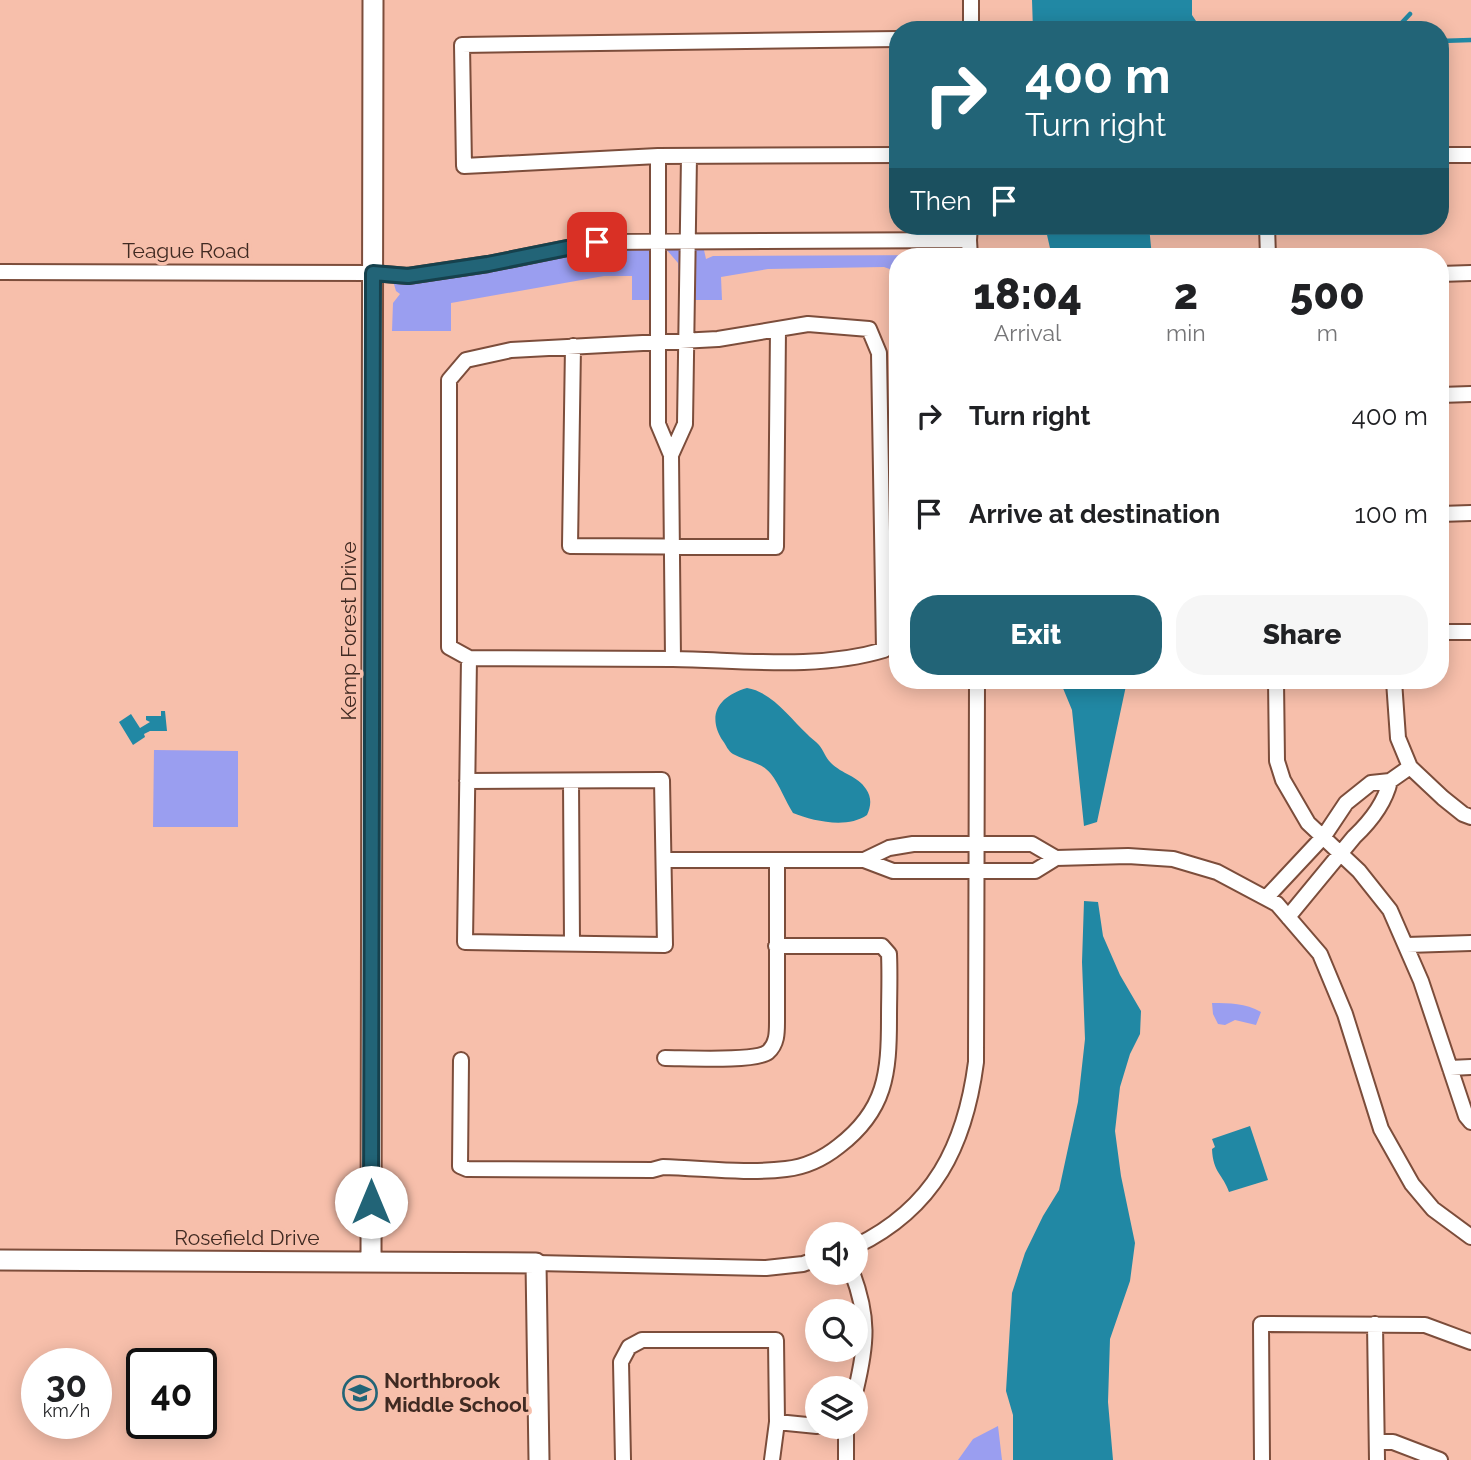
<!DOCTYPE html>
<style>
:root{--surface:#fff;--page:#f6f6f6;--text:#202124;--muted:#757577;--accent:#226477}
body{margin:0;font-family:Raleway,sans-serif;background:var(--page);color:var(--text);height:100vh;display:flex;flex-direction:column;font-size:26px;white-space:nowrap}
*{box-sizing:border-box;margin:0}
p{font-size:23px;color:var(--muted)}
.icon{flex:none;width:38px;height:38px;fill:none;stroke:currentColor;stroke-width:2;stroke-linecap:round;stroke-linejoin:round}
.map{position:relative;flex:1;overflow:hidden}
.sheet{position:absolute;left:889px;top:248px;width:560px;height:441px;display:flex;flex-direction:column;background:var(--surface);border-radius:28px;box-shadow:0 4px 18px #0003}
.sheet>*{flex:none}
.top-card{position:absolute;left:889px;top:21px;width:560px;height:214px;border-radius:28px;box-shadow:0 4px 18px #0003;background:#226477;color:#fff;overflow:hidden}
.controls{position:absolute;left:805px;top:1222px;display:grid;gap:14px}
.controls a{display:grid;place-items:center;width:63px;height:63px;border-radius:50%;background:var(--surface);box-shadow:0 4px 18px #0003;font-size:35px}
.speed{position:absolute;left:21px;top:1348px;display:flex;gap:14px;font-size:35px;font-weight:700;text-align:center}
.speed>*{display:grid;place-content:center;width:91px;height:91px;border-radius:50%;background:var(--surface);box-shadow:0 4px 18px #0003;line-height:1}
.speed small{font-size:18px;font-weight:400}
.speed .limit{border:4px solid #111;border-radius:10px;background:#fff;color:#111}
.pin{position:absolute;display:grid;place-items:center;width:60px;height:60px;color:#fff;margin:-30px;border-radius:14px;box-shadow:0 4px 10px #0006}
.me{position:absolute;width:77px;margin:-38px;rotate:0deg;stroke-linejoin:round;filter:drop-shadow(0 0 5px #0008)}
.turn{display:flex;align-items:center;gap:24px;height:147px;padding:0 21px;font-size:32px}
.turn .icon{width:91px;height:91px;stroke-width:2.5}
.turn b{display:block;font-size:49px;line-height:60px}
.then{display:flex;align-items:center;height:66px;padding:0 21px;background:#0003;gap:14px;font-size:26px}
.eta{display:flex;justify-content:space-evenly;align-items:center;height:119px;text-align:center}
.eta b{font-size:42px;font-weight:800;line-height:49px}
.button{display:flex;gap:14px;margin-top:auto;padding:14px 21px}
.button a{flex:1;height:80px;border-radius:28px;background:var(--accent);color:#fff;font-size:28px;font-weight:800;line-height:80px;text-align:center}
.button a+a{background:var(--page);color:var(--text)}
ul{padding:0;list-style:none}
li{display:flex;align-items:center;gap:21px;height:98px;padding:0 21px}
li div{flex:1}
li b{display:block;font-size:26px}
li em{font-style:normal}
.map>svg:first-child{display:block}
.green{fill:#9a9ef0}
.water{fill:#2188a4}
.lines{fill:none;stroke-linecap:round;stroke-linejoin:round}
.stream{stroke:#2188a4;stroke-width:4.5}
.street-casing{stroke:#7c4d3b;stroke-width:18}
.secondary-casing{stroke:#7c4d3b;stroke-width:23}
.street{stroke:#fff;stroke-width:14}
.secondary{stroke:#fff;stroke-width:19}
.route-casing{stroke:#16414d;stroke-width:18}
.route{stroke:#226477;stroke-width:12}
.labels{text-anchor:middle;stroke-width:7;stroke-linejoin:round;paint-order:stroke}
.street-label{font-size:21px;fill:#402a22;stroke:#f7bfab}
.poi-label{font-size:21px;font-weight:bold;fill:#402a22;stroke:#f7bfab;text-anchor:start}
</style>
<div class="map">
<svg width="1471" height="1460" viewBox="0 0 1471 1460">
<rect width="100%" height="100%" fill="#f7bfab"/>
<path class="green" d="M702,241l4,18 7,-3 228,-1 3,2h-46v15l-14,-5 -116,2 -47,8 1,23h-42l-2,-37 -18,-21v58h-28v-24h-28l-153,27v28h-59l1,-28 7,-9 -4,-3 -5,-17 206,-32z
M154,750l84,1v76h-85z
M1212,1003c18,0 33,0 49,9l-5,13 -21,-5 -10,5 -7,-1 -5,-10z
M998,1426l4,34h-44l15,-21z"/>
<path class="water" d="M1032,0h160v15l10,15h-169z
M1045,226h104l3,31h-100z
M1060,681h67l-30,141 -13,4 -12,-116z
M747,688c25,4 43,30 60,46 3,4 9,7 12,11 5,6 6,12 12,18 11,11 27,13 35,26 6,9 5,17 1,26 -20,14 -54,6 -74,-2 -7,-11 -14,-29 -22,-39 -9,-12 -26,-13 -38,-20 -5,-3 -7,-9 -10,-13 -17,-26 -4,-45 24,-53z
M161,711h4l2,20h-17l-6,3 1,3 -12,8 -14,-23 12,-8 9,14 10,-6 -4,-2v-4h15z
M1084,901l14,1 5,34 17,39 21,36 -1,23 -10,20 -10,33 -5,44 6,45 14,67 -5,38 -20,58 -2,63 5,58h-100v-45l-7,-24 6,-98 13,-40 18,-37 16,-26 19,-88 7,-63 -3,-77z
M1250,1126l18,54 -39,12c-6,-18 -16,-19 -17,-43l3,-2 -3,-8z"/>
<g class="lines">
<path class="stream" d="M1395,30l15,-16
M1440,41l31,-1"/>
<g class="street-casing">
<path id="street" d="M971,0v30
M898,39l-436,6 2,121 194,-10 240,-1
M1440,155h31
M658,156v268l13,31 14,-31 4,-268
M1267,226l1,31
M969,240l1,-14
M0,272l373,1 35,3 80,-12 109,-22 372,-2 1,17
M1440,274l31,-1
M573,346l-3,200 206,1 2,-218
M1440,395l31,-1
M671,455l2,204 -204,-1 -20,-11v-267l17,-20 45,-10 207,-11 90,-15 61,5 10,24 5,297c-67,20 -142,10 -211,9
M1440,514l31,-1
M1440,632h31
M1276,681l1,80 6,19 25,43 51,48 31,39 31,71 45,135 5,6
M1394,681l4,57 12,29 33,31 20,16 8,3
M467,781l195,-1 3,165 -200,-3 4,-284
M571,781l1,162
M664,860h200l29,11h142l21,-13 72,-2 45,3 44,13 60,32 43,50 25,60 36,115 31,55 21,25 38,28
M864,860l25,-12 24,-4h119l24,14
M1266,898l58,-62 22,-33 25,-20 19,-2 20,-14
M1288,917l66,-80c17,-16 31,-34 36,-56
M1407,945l64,-2
M665,1058c20,0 91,4 103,-6 9,-8 9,-19 9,-30v-161
M461,1060l-1,106 7,3 185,1 11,-3c40,1 83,7 123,2 19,-2 38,-11 53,-23 47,-36 50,-73 50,-128 0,-21 1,-42 0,-64l-7,-8h-106
M1450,1068l21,-1
M856,1246c78,-38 109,-100 120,-184l1,-381
M536,1263l230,5 37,-4 14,-5
M852,1272c17,45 15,71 4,117
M1375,1324l2,136
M777,1422l40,4
M823,1426l23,2
M1377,1442h16l47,18
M623,1460l-2,-98 8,-15 13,-7h134l1,82 -5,38
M846,1460v-34
M1262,1460l-1,-136 164,1 46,17"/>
</g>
<g class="secondary-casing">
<path id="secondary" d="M0,1260l536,3 3,197
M371,1262l2,-1262"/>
</g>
<use href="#street" class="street"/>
<use href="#secondary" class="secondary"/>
</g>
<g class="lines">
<g class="route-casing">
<path id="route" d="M371,1202l2,-929 35,3 80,-12 109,-22"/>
</g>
<use href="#route" class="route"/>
</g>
<defs>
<g id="school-ring" transform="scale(1.75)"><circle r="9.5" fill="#f7bfab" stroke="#226477" stroke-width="1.5"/><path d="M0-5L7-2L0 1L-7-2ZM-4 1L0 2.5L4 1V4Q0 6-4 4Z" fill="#226477"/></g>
</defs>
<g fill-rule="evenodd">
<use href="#school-ring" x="360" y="1393"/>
</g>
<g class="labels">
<g class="street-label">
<text x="186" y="258">Teague Road</text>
<text transform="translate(349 631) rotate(-90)" y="7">Kemp Forest Drive</text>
<text x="247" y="1245">Rosefield Drive</text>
</g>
<g class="poi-label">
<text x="384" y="1388">Northbrook<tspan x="384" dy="24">Middle School</tspan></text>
</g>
</g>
</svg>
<div class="controls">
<a><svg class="icon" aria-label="sound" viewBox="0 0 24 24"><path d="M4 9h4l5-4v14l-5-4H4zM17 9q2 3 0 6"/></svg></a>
<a><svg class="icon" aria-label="search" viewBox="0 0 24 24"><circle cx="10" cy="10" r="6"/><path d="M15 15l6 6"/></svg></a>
<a><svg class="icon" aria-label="layers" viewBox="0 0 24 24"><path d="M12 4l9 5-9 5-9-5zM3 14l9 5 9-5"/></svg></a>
</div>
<div class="speed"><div>30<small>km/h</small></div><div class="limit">40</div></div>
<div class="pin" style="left:597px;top:242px;background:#d93025"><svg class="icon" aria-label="arrive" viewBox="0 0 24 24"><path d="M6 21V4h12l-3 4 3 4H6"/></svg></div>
<svg class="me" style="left:371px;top:1202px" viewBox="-20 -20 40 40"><circle r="19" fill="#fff"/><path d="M0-13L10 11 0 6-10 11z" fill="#226477"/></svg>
<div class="top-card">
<div class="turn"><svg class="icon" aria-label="right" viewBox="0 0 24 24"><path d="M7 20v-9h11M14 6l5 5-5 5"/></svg><div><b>400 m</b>Turn right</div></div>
<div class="then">Then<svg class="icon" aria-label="arrive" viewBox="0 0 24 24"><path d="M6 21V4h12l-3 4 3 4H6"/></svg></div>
</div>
<section class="sheet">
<div class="eta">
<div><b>18:04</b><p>Arrival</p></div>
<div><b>2</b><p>min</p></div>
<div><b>500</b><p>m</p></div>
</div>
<ul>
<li><svg class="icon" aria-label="right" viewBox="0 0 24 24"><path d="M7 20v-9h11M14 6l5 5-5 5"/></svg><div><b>Turn right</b></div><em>400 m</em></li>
<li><svg class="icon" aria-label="arrive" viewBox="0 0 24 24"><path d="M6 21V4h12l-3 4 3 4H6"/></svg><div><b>Arrive at destination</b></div><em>100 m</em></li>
</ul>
<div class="button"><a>Exit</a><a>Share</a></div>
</section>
</div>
